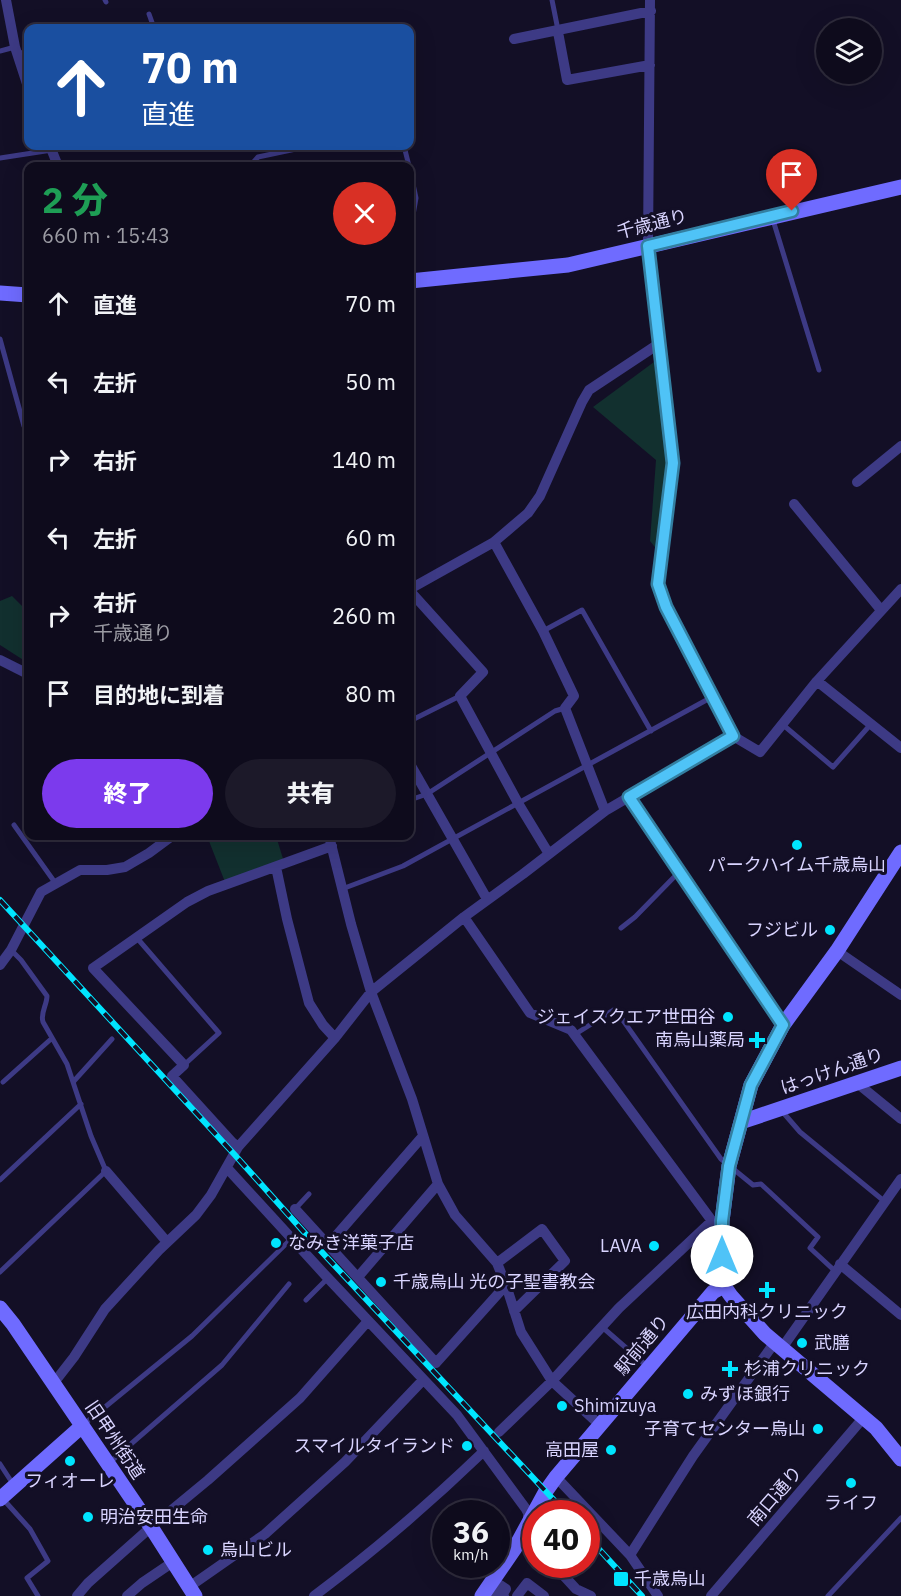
<!DOCTYPE html>
<html lang="ja">
<meta charset="utf-8">
<style>
:root{--surface:#0e0b1c;--page:#1c1929;--text:#f1f3f6;--muted:#9b9ba3;--line:#2e2b3b;--accent:#7c3aed}
body{margin:0;font-family:"IBM Plex Sans","Noto Sans JP",sans-serif;background:var(--page);color:var(--text);height:100vh;display:flex;flex-direction:column;font-size:22px;white-space:nowrap}
*{box-sizing:border-box;margin:0}
p{font-size:20px;color:var(--muted)}
.icon{flex:none;width:33px;height:33px;fill:none;stroke:currentColor;stroke-width:2;stroke-linecap:round;stroke-linejoin:round}
.map{position:relative;flex:1;overflow:hidden}
.drawer{position:absolute;left:24px;top:162px;width:390px;height:678px;display:flex;flex-direction:column;background:var(--surface);border-radius:12px;box-shadow:0 6px 24px #0002,0 0 0 2px var(--line)}
.drawer>*{flex:none}
.guide{position:absolute;left:24px;top:24px;width:390px;height:126px;border-radius:12px;box-shadow:0 6px 24px #0002,0 0 0 2px var(--line);background:#1a4fa0;color:#fff;overflow:hidden}
.fabs{position:absolute;left:816px;top:18px;display:grid;gap:12px}
.fabs a{display:grid;place-items:center;width:66px;height:66px;border-radius:50%;background:var(--surface);box-shadow:0 6px 24px #0002,0 0 0 2px var(--line);font-size:30px}
.speed{position:absolute;left:432px;top:1500px;display:flex;gap:12px;font-size:30px;font-weight:700;text-align:center}
.speed>*{display:grid;place-content:center;width:78px;height:78px;border-radius:50%;background:var(--surface);box-shadow:0 6px 24px #0002,0 0 0 2px var(--line);line-height:1}
.speed small{font-size:15px;font-weight:400}
.speed .limit{border:9px solid #d22;background:#fff;color:#111}
.pin{position:absolute;display:grid;place-items:center;width:51px;height:51px;color:#fff;margin:-62px -26px;border-radius:50% 50% 50% 0;rotate:-45deg;box-shadow:0 0 6px #0007}
.pin .icon{rotate:45deg}
.me{position:absolute;width:66px;margin:-33px;rotate:0deg;stroke-linejoin:round;filter:drop-shadow(0 0 4px #0008)}
.turn{display:flex;align-items:center;gap:21px;height:126px;padding:0 18px;font-size:27px}
.turn .icon{width:78px;height:78px;stroke-width:2.5}
.turn b{display:block;font-size:42px;line-height:51px}
.round{display:grid;place-items:center;flex:none;width:63px;height:63px;border-radius:32px;background:var(--page)}
.headline{display:flex;align-items:center;justify-content:space-between;height:102px;padding:0 18px}
h1{font-size:36px;font-weight:800;line-height:45px;color:#1e9e55}
.button{display:flex;gap:12px;margin-top:auto;padding:12px 18px}
.button a{flex:1;height:69px;border-radius:36px;background:var(--accent);color:#fff;font-size:24px;font-weight:800;line-height:69px;text-align:center}
.button a+a{background:var(--page);color:var(--text)}
ul{padding:0;list-style:none}
li{display:flex;align-items:center;gap:18px;height:78px;padding:0 18px}
li div{flex:1}
li b{display:block;font-size:22px}
li em{font-style:normal}
.map>svg:first-child{display:block}
.green{fill:#12302f}
.lines{fill:none;stroke-linecap:round;stroke-linejoin:round}
.lane{stroke:#3d3a85;stroke-width:5}
.street{stroke:#3d3a85;stroke-width:10}
.secondary{stroke:#6f6bff;stroke-width:15}
.rail-casing{stroke:#00e5ff;stroke-width:6}
.rail{stroke:#130f26;stroke-width:4;stroke-dasharray:11;stroke-linecap:butt}
.route-casing{stroke:#337fa1;stroke-width:15}
.route{stroke:#4fc3f7;stroke-width:10}
.poi-dot{fill:#00e5ff;stroke:#130f26;stroke-width:2}
.labels{text-anchor:middle;stroke-width:6;stroke-linejoin:round;paint-order:stroke}
.street-label{font-size:18px;fill:#d9d4ff;stroke:#130f26}
.poi-label{font-size:18px;fill:#d9d4ff;stroke:#130f26;text-anchor:start}
</style>
<div class="map">
<svg width="901" height="1596" viewBox="0 0 901 1596">
<rect width="100%" height="100%" fill="#130f26"/>
<path class="green" d="M654,362l14,103 -10,86 -8,-10 6,-81 -63,-53z
M12,596l16,16v51l-28,-18v-44z
M207,836h69l8,26 -59,20z"/>
<g class="lines">
<path class="lane" d="M105,0l1,2
M552,0l6,30
M149,14l5,14
M0,51l15,-4
M18,54l10,-3
M404,146l5,20
M0,158l52,-8
M250,166l8,-9 52,-11
M410,170l6,28 -6,34
M773,220l46,150
M0,339l24,87
M543,631l39,-21 69,121
M410,721l50,-25
M782,724l51,43 38,-43
M410,800l17,-6 128,-83 10,-3
M14,825l42,59
M342,889l61,-23 309,-169
M621,928l14,-11 44,-45
M137,938l82,95 -35,32
M574,1035l41,-26 106,150 32,26 8,-1 57,53 -8,11 25,23
M74,1081l38,-42
M3,1082l48,-43
M781,1110l19,22 84,69
M0,1180l81,-76
M295,1209l14,-15
M0,1272l106,-101 -15,-35 -24,-72 -24,-42c-3,-9 4,-17 4,-26l-26,-36 -10,-10
M306,1300l22,-22
M601,1326l47,41
M83,1425l109,-89 100,-98
M109,1463l113,-98 67,-81
M0,1464l13,20
M3,1499l27,30 18,32 -21,17 11,18
M828,1596l73,-78"/>
<path class="street" d="M6,0l9,47 13,40
M650,0l-2,245 25,218 -15,121 8,23 67,129 27,16 57,-71 84,-92
M558,32l9,48 83,-15
M514,39l137,-28
M50,146l8,20
M857,482l44,-36
M794,504l87,106
M494,542l49,89 31,65 -9,12 40,103
M410,589l84,-47 34,-29 12,-17 42,-94 7,-12 71,-47
M410,591l73,81 -23,24 58,107 31,51
M0,660l28,14
M817,681l84,67
M410,764l77,135
M629,797l154,228
M329,836l22,88 20,68 41,107 26,85 17,31 42,48 9,22 15,47 31,49 48,44
M276,867l11,52 22,84 14,22 12,13
M464,917l66,96 41,17 141,191
M837,951l64,44
M0,965l11,-15 30,-58 39,-22h27l18,-3 24,-14 23,-17
M857,1083l44,36
M238,1147l-6,-5 -60,-66 12,-11 -91,-97 94,-66 21,-11 124,-45
M227,1168l99,108 131,139 69,94 2,4v10
M106,1171l61,71
M295,1209l141,154 70,-78
M328,1245l95,-109
M497,1263l45,-34 23,32 -51,50
M840,1264l61,51
M358,1277l80,-93
M782,1348l119,-169
M53,1384l21,-27 31,-48 54,-59 37,-35 15,-20 27,-48 97,-109 36,-46 93,-75 59,-43 82,-63 128,-75
M499,1432l53,-51 67,-73 93,-87h6
M556,1477l74,78 28,41
M524,1533l12,12
M630,1555l63,-99 82,-114
M553,1564l23,25 15,7
M189,1587l76,-53 80,-72 78,-82
M77,1596l11,-13 63,-56 57,-47 92,-82 68,-77
M127,1596l15,-13 31,-21
M314,1596c60,-45 116,-93 170,-145
M493,1596l7,-11 6,4 -4,6 2,1
M517,1596l10,-13 17,13
M711,1596l153,-179"/>
<path class="secondary" d="M410,281l158,-16 333,-78
M0,293l28,2
M901,852l-64,99 -54,74 -32,60 -22,81 -7,55v53l2,12 7,10 34,38 111,94 25,31
M741,1122l160,-54
M0,1308l13,16 138,203 44,69
M0,1499l82,-73
M482,1596l33,-48 31,-57 10,-14 157,-185 11,-6"/>
<g class="rail-casing">
<path id="rail" d="M0,900l234,254 86,96 247,264
M586,1535l56,61"/>
</g>
<use href="#rail" class="rail"/>
</g>
<g class="lines">
<g class="route-casing">
<path id="route" d="M722,1256v-35l7,-55 22,-81 32,-60 -154,-228 104,-61 -67,-129 -8,-23 15,-121 -25,-217 144,-35"/>
</g>
<use href="#route" class="route"/>
</g>
<g class="poi-dot">
<circle cx="797" cy="845" r="6"/>
<circle cx="830" cy="930" r="6"/>
<circle cx="728" cy="1017" r="6"/>
<path d="M754 1031h6v6h6v6h-6v6h-6v-6h-6v-6h6z"/>
<circle cx="276" cy="1243" r="6"/>
<circle cx="654" cy="1246" r="6"/>
<circle cx="381" cy="1282" r="6"/>
<path d="M764 1281h6v6h6v6h-6v6h-6v-6h-6v-6h6z"/>
<circle cx="802" cy="1343" r="6"/>
<path d="M727 1360h6v6h6v6h-6v6h-6v-6h-6v-6h6z"/>
<circle cx="688" cy="1394" r="6"/>
<circle cx="562" cy="1406" r="6"/>
<circle cx="818" cy="1429" r="6"/>
<circle cx="467" cy="1446" r="6"/>
<circle cx="611" cy="1450" r="6"/>
<circle cx="70" cy="1461" r="6"/>
<circle cx="851" cy="1483" r="6"/>
<circle cx="88" cy="1517" r="6"/>
<circle cx="208" cy="1550" r="6"/>
<rect x="613" y="1571" width="16" height="16" rx="3"/>
</g>
<g class="labels">
<g class="street-label">
<text transform="translate(652 224) rotate(-14)" y="6">千歳通り</text>
<text transform="translate(832 1071) rotate(-19)" y="6">はっけん通り</text>
<text transform="translate(642 1345) rotate(-50)" y="6">駅前通り</text>
<text transform="translate(115 1440) rotate(56)" y="6">旧甲州街道</text>
<text transform="translate(775 1496) rotate(-49)" y="6">南口通り</text>
</g>
<g class="poi-label">
<text x="797" y="871" text-anchor="middle">パークハイム千歳烏山</text>
<text x="818" y="936" text-anchor="end">フジビル</text>
<text x="716" y="1023" text-anchor="end">ジェイスクエア世田谷</text>
<text x="745" y="1046" text-anchor="end">南烏山薬局</text>
<text x="288" y="1249">なみき洋菓子店</text>
<text x="642" y="1252" text-anchor="end">LAVA</text>
<text x="393" y="1288">千歳烏山 光の子聖書教会</text>
<text x="767" y="1318" text-anchor="middle">広田内科クリニック</text>
<text x="814" y="1349">武膳</text>
<text x="744" y="1375">杉浦クリニック</text>
<text x="700" y="1400">みずほ銀行</text>
<text x="574" y="1412">Shimizuya</text>
<text x="806" y="1435" text-anchor="end">子育てセンター烏山</text>
<text x="455" y="1452" text-anchor="end">スマイルタイランド</text>
<text x="599" y="1456" text-anchor="end">高田屋</text>
<text x="70" y="1487" text-anchor="middle">フィオーレ</text>
<text x="851" y="1509" text-anchor="middle">ライフ</text>
<text x="100" y="1523">明治安田生命</text>
<text x="220" y="1556">烏山ビル</text>
<text x="634" y="1585">千歳烏山</text>
</g>
</g>
</svg>
<div class="fabs">
<a><svg class="icon" aria-label="layers" viewBox="0 0 24 24"><path d="M12 4l9 5-9 5-9-5zM3 14l9 5 9-5"/></svg></a>
</div>
<div class="speed"><div>36<small>km/h</small></div><div class="limit">40</div></div>
<div class="pin" style="left:792px;top:211px;background:#d93025"><svg class="icon" aria-label="arrive" viewBox="0 0 24 24"><path d="M6 21V4h12l-3 4 3 4H6"/></svg></div>
<svg class="me" style="left:722px;top:1256px" viewBox="-20 -20 40 40"><circle r="19" fill="#fff"/><path d="M0-13L10 11 0 6-10 11z" fill="#4fc3f7"/></svg>
<div class="guide">
<div class="turn"><svg class="icon" aria-label="ahead" viewBox="0 0 24 24"><path d="M12 20V5M6 11l6-6 6 6"/></svg><div><b>70 m</b>直進</div></div>
</div>
<section class="drawer">
<div class="headline"><div><h1>2 分</h1><p>660 m · 15:43</p></div><a class="round" style="background:#d93025;color:#fff"><svg class="icon" aria-label="close" viewBox="0 0 24 24"><path d="M6 6l12 12M18 6L6 18"/></svg></a></div>
<ul>
<li><svg class="icon" aria-label="ahead" viewBox="0 0 24 24"><path d="M12 20V5M6 11l6-6 6 6"/></svg><div><b>直進</b></div><em>70 m</em></li>
<li><svg class="icon" aria-label="left" viewBox="0 0 24 24"><path d="M17 20v-9H6M10 6l-5 5 5 5"/></svg><div><b>左折</b></div><em>50 m</em></li>
<li><svg class="icon" aria-label="right" viewBox="0 0 24 24"><path d="M7 20v-9h11M14 6l5 5-5 5"/></svg><div><b>右折</b></div><em>140 m</em></li>
<li><svg class="icon" aria-label="left" viewBox="0 0 24 24"><path d="M17 20v-9H6M10 6l-5 5 5 5"/></svg><div><b>左折</b></div><em>60 m</em></li>
<li><svg class="icon" aria-label="right" viewBox="0 0 24 24"><path d="M7 20v-9h11M14 6l5 5-5 5"/></svg><div><b>右折</b><p>千歳通り</p></div><em>260 m</em></li>
<li><svg class="icon" aria-label="arrive" viewBox="0 0 24 24"><path d="M6 21V4h12l-3 4 3 4H6"/></svg><div><b>目的地に到着</b></div><em>80 m</em></li>
</ul>
<div class="button"><a>終了</a><a>共有</a></div>
</section>
</div>
